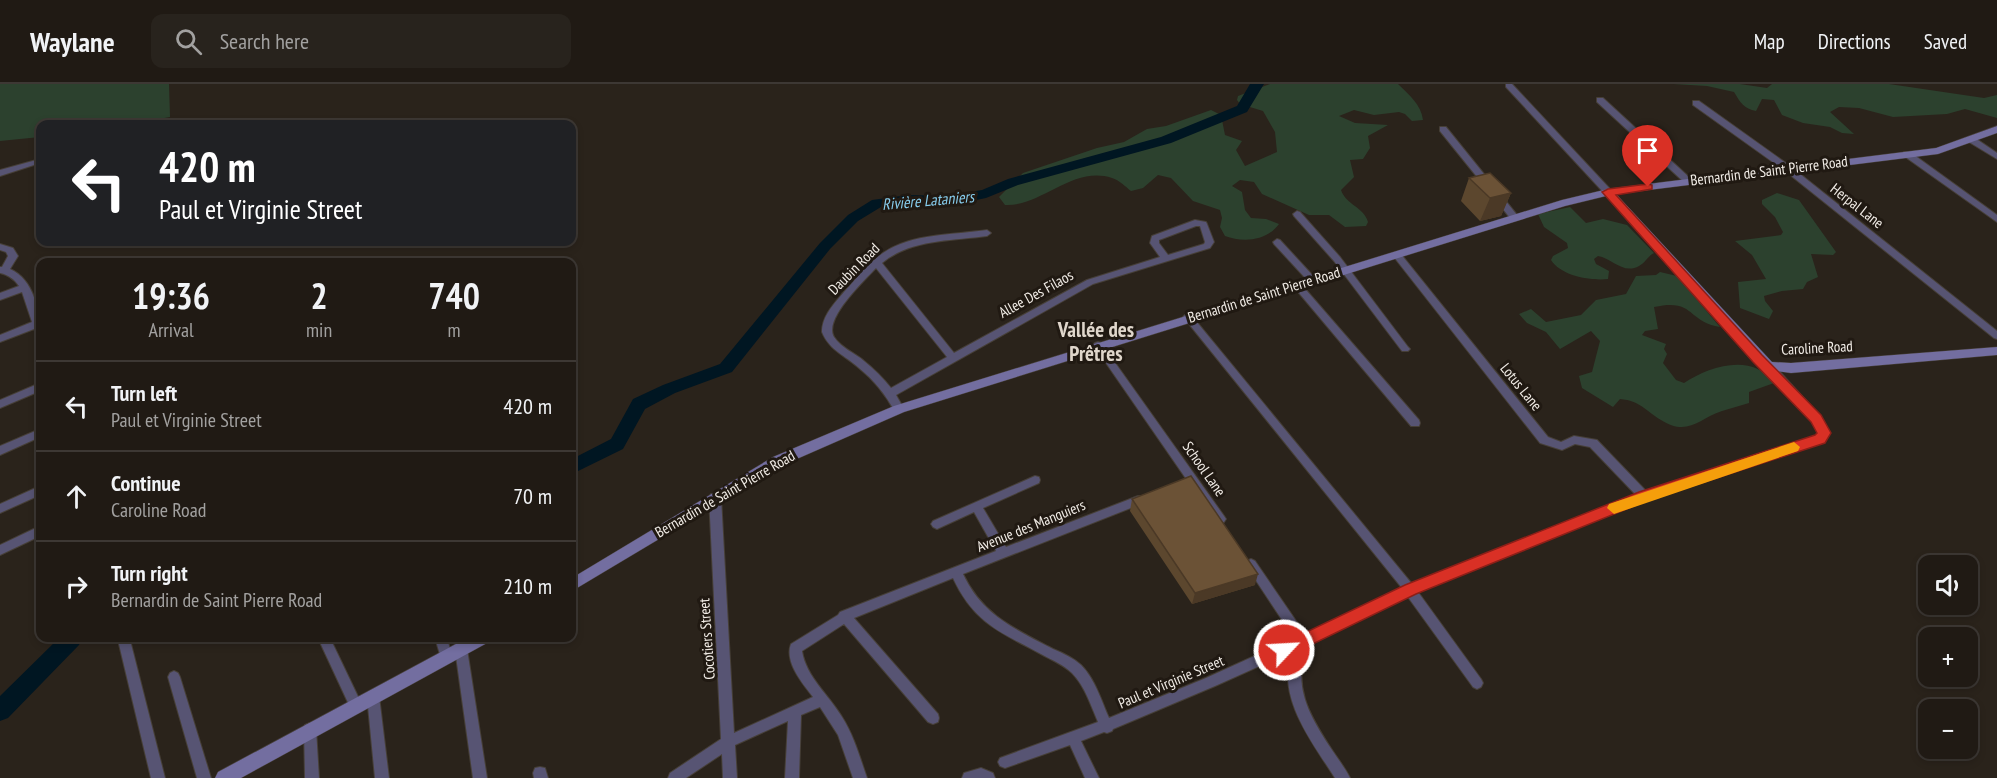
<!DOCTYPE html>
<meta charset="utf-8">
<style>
:root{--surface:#201a14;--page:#28231d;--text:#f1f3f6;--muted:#a2a1a0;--line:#3d3834}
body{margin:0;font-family:"PT Sans Narrow",sans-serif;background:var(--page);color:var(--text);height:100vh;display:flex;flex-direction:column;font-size:22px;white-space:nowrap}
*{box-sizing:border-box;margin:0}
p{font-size:20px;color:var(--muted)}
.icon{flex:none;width:33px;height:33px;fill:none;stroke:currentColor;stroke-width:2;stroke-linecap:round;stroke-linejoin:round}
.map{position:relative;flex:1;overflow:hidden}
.sheet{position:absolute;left:36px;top:174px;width:540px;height:384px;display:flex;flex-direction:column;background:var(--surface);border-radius:12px;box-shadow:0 3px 9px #0003,0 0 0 2px var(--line)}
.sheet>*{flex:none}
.guide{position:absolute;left:36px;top:36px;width:540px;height:126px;border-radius:12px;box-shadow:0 3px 9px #0003,0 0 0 2px var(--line);background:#202124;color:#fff;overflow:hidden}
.fabs{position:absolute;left:1918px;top:471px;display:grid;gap:12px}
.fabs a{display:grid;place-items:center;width:60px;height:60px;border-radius:12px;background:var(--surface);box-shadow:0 3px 9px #0003,0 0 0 2px var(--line);font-size:30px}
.pin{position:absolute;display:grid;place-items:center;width:51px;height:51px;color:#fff;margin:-62px -26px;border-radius:50% 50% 50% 0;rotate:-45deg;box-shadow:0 0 6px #0007}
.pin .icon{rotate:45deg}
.me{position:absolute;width:66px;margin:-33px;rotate:65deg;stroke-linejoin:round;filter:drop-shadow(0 0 4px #0008)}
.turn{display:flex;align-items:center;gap:21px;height:126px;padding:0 24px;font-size:27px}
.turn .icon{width:78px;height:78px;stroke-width:2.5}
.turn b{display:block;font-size:42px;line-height:51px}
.eta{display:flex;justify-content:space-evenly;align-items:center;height:102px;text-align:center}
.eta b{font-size:36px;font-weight:800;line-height:42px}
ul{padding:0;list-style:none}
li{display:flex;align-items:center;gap:18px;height:90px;padding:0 24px;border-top:2px solid var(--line)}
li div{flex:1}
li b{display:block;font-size:22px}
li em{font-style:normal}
header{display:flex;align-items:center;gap:36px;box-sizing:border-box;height:84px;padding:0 30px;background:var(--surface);border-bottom:2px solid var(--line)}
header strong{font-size:28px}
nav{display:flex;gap:33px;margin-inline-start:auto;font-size:21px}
.search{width:420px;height:54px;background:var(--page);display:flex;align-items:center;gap:15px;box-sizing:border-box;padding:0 21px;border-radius:12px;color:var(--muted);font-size:22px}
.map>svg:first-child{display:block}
.green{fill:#2c412e}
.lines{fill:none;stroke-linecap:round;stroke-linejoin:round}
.river{fill:#001622;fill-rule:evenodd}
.street-casing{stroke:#463f37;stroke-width:2}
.secondary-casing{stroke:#463f37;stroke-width:1}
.street{fill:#575473;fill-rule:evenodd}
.secondary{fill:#736ea0;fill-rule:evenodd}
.wall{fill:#5c472e}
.shaded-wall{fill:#4b3926}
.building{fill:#6b5236;stroke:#4b3926;stroke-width:1.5}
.route{fill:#d93025;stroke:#8d1f18;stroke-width:1.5}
.slow{fill:#f59e0b}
.labels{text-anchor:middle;stroke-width:6;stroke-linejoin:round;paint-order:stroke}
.street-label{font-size:15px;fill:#f1ece6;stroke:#201912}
.water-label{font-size:16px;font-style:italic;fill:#87ccec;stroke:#201912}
.district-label{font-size:21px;font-weight:bold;fill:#dfd6cb;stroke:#201912}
</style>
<header>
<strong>Waylane</strong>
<div class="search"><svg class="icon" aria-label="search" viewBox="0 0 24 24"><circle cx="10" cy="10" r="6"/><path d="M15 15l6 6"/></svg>Search here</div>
<nav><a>Map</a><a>Directions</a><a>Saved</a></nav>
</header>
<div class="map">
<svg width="1997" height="694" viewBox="0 0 1997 694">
<rect width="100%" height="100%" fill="#2a231b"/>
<path class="green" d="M0,0h169l1,33 -39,7h-91v13l-40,4z
M1270,0h128c11,11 23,20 25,36l-11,1 -7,-7 -6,-2 -25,3 -20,-5 -15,6 16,7 33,2 -20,11 2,12 -7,11 -13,1 4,17 -13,13c5,15 23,17 27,32l-2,4 -21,1 -16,-12h-20l-47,-21 -8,-12 -14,-2 -8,6 10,6 3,18 6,8 15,1 13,5c-12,17 -36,19 -54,12l-5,-9 2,-9 -2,-8 -27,-9 -22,-23 -13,-3 -15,13 -12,3c-5,-4 -12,-11 -19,-13 -39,-13 -71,29 -107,27l-6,-8 24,-24 74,-25 27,-6 23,-13 19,-3 45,-16 10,5 4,20 17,6 -6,9 9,16 32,-14 -2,-20 -12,-21 -23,-7 -3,-4 1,-4z
M1673,0h67l27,4 5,-4h117l95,14 13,-3v23l-32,-9 -18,5 -54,3 -34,-9 -20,-1 -9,5 24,22 -12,-1 -12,-6 -27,-4 -21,-8 -8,-15 -12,-1 -6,12c-12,-2 -16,-9 -22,-19l-27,-6z
M1777,109l22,7 37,52 -3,3 -22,-1 7,23 -11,5 -4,7 -21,2 -18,5 1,5 8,10 -4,8 -29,-11 -2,-26 28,-3 -14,-24 -17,-14 46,-6 2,-3 -8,-15 -13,-13v-4z
M1570,123l16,16 17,-4 24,6 27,28c-6,3 -9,10 -15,13 -16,9 -27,-8 -41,-10l-4,3 2,5 13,7 -1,8c-17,2 -47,-3 -57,-19l2,-4 15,-8 -1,-5 -23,-16 -6,-13z
M1660,188l17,4 43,51c-34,-6 -25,-29 -66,-20l4,22 -13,2 -3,4 24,9 -2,5 3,5 -4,9 13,17 8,3c25,-17 69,-31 90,0l-25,9v11c-9,3 -18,5 -27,8 -24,8 -34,26 -61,9 -17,-10 -20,-19 -41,-21l-7,8 -31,-19 -3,-12 13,-4 8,-31 -9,-10 -31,18 -14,-17 -19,-9 -8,-9 12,-5 15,13 35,-7 15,-15 30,-6 10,-18 20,-1z"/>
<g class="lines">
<path class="river" d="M1250,0h14l-17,28 -76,31 -153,42 -32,13 -39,8 -66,1 -23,14 -28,28 -98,123 -57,21 -30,16 -22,40 -51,25v-15l39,-20 22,-40 30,-14 57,-21 100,-121 28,-28 24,-15 36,-5 39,1 35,-6 26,-11 153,-42 76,-31z
M59,554h23l-3,7 -71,73 -8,3v-25z"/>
<g class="street-casing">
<path id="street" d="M1506,0h6l99,106v4h-6l-99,-107z
M1597,14h6l88,81v4h-6l-88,-81z
M1693,17h6l91,65 207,165v8l-3,-1 -210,-168 -91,-65z
M1440,43h6l71,88v4h-6l-71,-88z
M1969,54h6l22,15v6l-28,-17z
M1904,68h6l87,63v7l-93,-66z
M40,75v4l-40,13v-6z
M1297,127l3,1 40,45 68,90 2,2 -2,2h-6l-68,-90 -40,-45 -1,-2z
M1195,136l11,2 1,2 7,18 -4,6 -117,36 -197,111 8,14 -5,4 -4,-1c-9,-17 -21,-32 -36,-44 -13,-12 -30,-18 -37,-36 0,-16 12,-28 22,-40 12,-13 24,-29 39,-39 29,-20 71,-18 104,-23l4,3 -4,3c-36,5 -76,3 -105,27l72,90 133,-73 73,-23 -10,-14 2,-7zM1196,142h4l5,16 -1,2 -36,11 -9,-12v-3zM876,184l71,89 -56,31c-8,-10 -17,-19 -27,-27 -9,-8 -23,-13 -30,-24 -11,-18 30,-56 42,-69z
M1277,155l3,1 35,38 2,2 -2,2h-6l-35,-38 -1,-2z
M0,160l13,4 5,8 -8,13c24,11 30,42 30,66l-3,-1 -3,-5 -34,13v-7l32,-13 -10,-30 -22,8v-7l19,-7c-5,-7 -10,-11 -19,-13v-6h2l6,-11 -2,-4 -6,-2z
M1397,168l3,1 148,184 13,5 13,-6 23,4 49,51 170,-55 3,-3 -7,-11 -48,-53 -1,-3 1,-3h8l48,53 9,17 -5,9 -176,57 -230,93 63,87 2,4 -2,4 -4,2 -4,-2 -65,-90 -100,47c-17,41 1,71 24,106 6,9 13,18 18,28h-15c-22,-35 -61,-83 -42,-127l-78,35 -102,43 -1,2 -5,2 -3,-1 -23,9 18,37h-14l-15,-33 -65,23 -5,-2 -2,-4 2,-4 98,-36c-7,-16 -13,-36 -26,-49 -8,-8 -20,-13 -31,-19 -41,-22 -67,-31 -88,-76l-99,40 84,96 1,4 -1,4 -5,2 -5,-2 -84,-98 -42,27c4,26 27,44 40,66 12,19 18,41 25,61h-14l-15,-43 -18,-28 -19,8 -2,63h-14l3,-57 -53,24 2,33h-14l-1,-24 -36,24h-18l2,-5 51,-34 -12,-242 2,-3h8l2,3 13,236 79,-36c-10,-13 -29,-35 -22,-53l47,-29 2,-3 156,-61 -22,-39 -37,17 -4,-2 -2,-3 2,-3 102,-45 4,1 1,3 -1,3 -56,25 23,39 132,-51h8l2,3 -2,3 -183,72c19,41 52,55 90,75 10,4 20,9 28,16 14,14 20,35 28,53l97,-40 88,-40 -47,-71 -2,-3 2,-3 4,-2 4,2 50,73 97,-46 -217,-269 -2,-2 2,-2h6l221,269 224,-89 -46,-48 -15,-3 -13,6 -22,-7 -146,-186 -2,-2z
M1297,198l3,1 119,137 1,3 -1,3h-8l-117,-139 -2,-2z
M1098,258l3,1 123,173 2,3 -2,3 -4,2 -4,-2 -121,-175 -2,-2 2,-2z
M40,299v8l-40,17v-8z
M40,345v8l-40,18v-9z
M40,402v9l-40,18v-9z
M40,442v10l-40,19v-10z
M119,554h10l1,2 35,138h-14l-33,-138z
M318,554h12l32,67 -1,4 -5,2 -5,-2z
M435,554h12l5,19 -2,4 -4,2 -4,-2z
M461,560l4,1 2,4 20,129h-14l-18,-129 2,-4z
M174,587l4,2 2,4 31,101h-14l-29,-101 2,-4z
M373,606l4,2 2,4 10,82h-14l-8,-82 2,-4z
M310,639l5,2 1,4 3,49h-14l-1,-49 1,-4z
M540,683l5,1 3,10h-14l-1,-5 2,-5z
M981,684l12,5 2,5h-33l2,-5z"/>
</g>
<g class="secondary-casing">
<path id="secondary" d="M1997,42v7l-59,21 -322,40 156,168 19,1 206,-16v8l-206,18 -28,-4 -157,-173 -41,10 -661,206 -121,53 -211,126v-13l201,-121 121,-51 668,-206 46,-11 328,-41z
M467,554h22l-2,5 -246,135h-26l3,-6z"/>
</g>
<use href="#street" class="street"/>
<use href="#secondary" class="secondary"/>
</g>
<path class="wall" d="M1469,94l42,15 -10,23 -21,5 -19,-20z
M1132,415l123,86 -63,19 -62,-93z"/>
<path class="shaded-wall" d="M1511,109l-10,23 -21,5 10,-23z
M1258,490l-3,11 -63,19 3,-11z"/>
<path class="building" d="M1490,89l21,20 -21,5 -21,-20z
M1191,392l67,98 -63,19 -63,-94z"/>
<path class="route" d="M1648,100l4,1v4l-36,6 146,160 59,60 10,18 -6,10 -176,57 -233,94 -126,61h-11l-3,-5 3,-5 126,-60 234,-93 176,-57 2,-2 -6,-11 -58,-60 -151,-170 6,-3z"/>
<path class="slow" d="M1794,358l6,5 -2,4 -184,63 -7,-6 2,-4z"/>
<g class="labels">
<g class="street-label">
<text transform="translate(1769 87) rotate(-7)" y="5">Bernardin de Saint Pierre Road</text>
<text transform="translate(1857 122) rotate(38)" y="5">Herpal Lane</text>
<text transform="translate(854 185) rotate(-45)" y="5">Daubin Road</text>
<text transform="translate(1036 210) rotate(-29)" y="5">Allee Des Filaos</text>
<text transform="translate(1264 211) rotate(-17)" y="5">Bernardin de Saint Pierre Road</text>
<text transform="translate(1817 264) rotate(-3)" y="5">Caroline Road</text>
<text transform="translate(1521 303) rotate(51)" y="5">Lotus Lane</text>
<text transform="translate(1204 385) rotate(55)" y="5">School Lane</text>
<text transform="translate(725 410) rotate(-30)" y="5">Bernardin de Saint Pierre Road</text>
<text transform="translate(1031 442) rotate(-22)" y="5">Avenue des Manguiers</text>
<text transform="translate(707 555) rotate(-94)" y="5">Cocotiers Street</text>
<text transform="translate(1171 598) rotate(-23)" y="5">Paul et Virginie Street</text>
</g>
<g class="water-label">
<text transform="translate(928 116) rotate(-5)" y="6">Rivière Lataniers</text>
</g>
<g class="district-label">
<text x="1096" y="253">Vallée des<tspan x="1096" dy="24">Prêtres</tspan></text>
</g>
</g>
</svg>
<div class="fabs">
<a><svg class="icon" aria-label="sound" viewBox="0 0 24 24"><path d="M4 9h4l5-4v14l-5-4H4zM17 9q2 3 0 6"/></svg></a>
<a>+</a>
<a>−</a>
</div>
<div class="pin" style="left:1648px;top:103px;background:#d93025"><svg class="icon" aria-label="arrive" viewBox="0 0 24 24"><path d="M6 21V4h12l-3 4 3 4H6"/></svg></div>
<svg class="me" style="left:1284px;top:566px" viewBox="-20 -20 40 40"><circle r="17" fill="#d93025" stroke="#fff" stroke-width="3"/><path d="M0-11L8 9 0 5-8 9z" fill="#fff"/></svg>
<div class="guide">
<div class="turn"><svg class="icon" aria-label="left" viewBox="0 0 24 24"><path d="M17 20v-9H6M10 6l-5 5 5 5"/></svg><div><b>420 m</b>Paul et Virginie Street</div></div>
</div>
<section class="sheet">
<div class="eta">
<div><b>19:36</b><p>Arrival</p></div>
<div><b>2</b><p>min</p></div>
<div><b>740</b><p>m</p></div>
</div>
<ul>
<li><svg class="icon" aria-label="left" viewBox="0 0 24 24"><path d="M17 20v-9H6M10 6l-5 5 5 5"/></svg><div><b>Turn left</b><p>Paul et Virginie Street</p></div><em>420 m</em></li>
<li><svg class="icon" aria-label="ahead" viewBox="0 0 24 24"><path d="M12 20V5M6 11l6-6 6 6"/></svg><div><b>Continue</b><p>Caroline Road</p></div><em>70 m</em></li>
<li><svg class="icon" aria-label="right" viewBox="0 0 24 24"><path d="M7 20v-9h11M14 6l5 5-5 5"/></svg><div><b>Turn right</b><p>Bernardin de Saint Pierre Road</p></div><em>210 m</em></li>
</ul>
</section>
</div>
